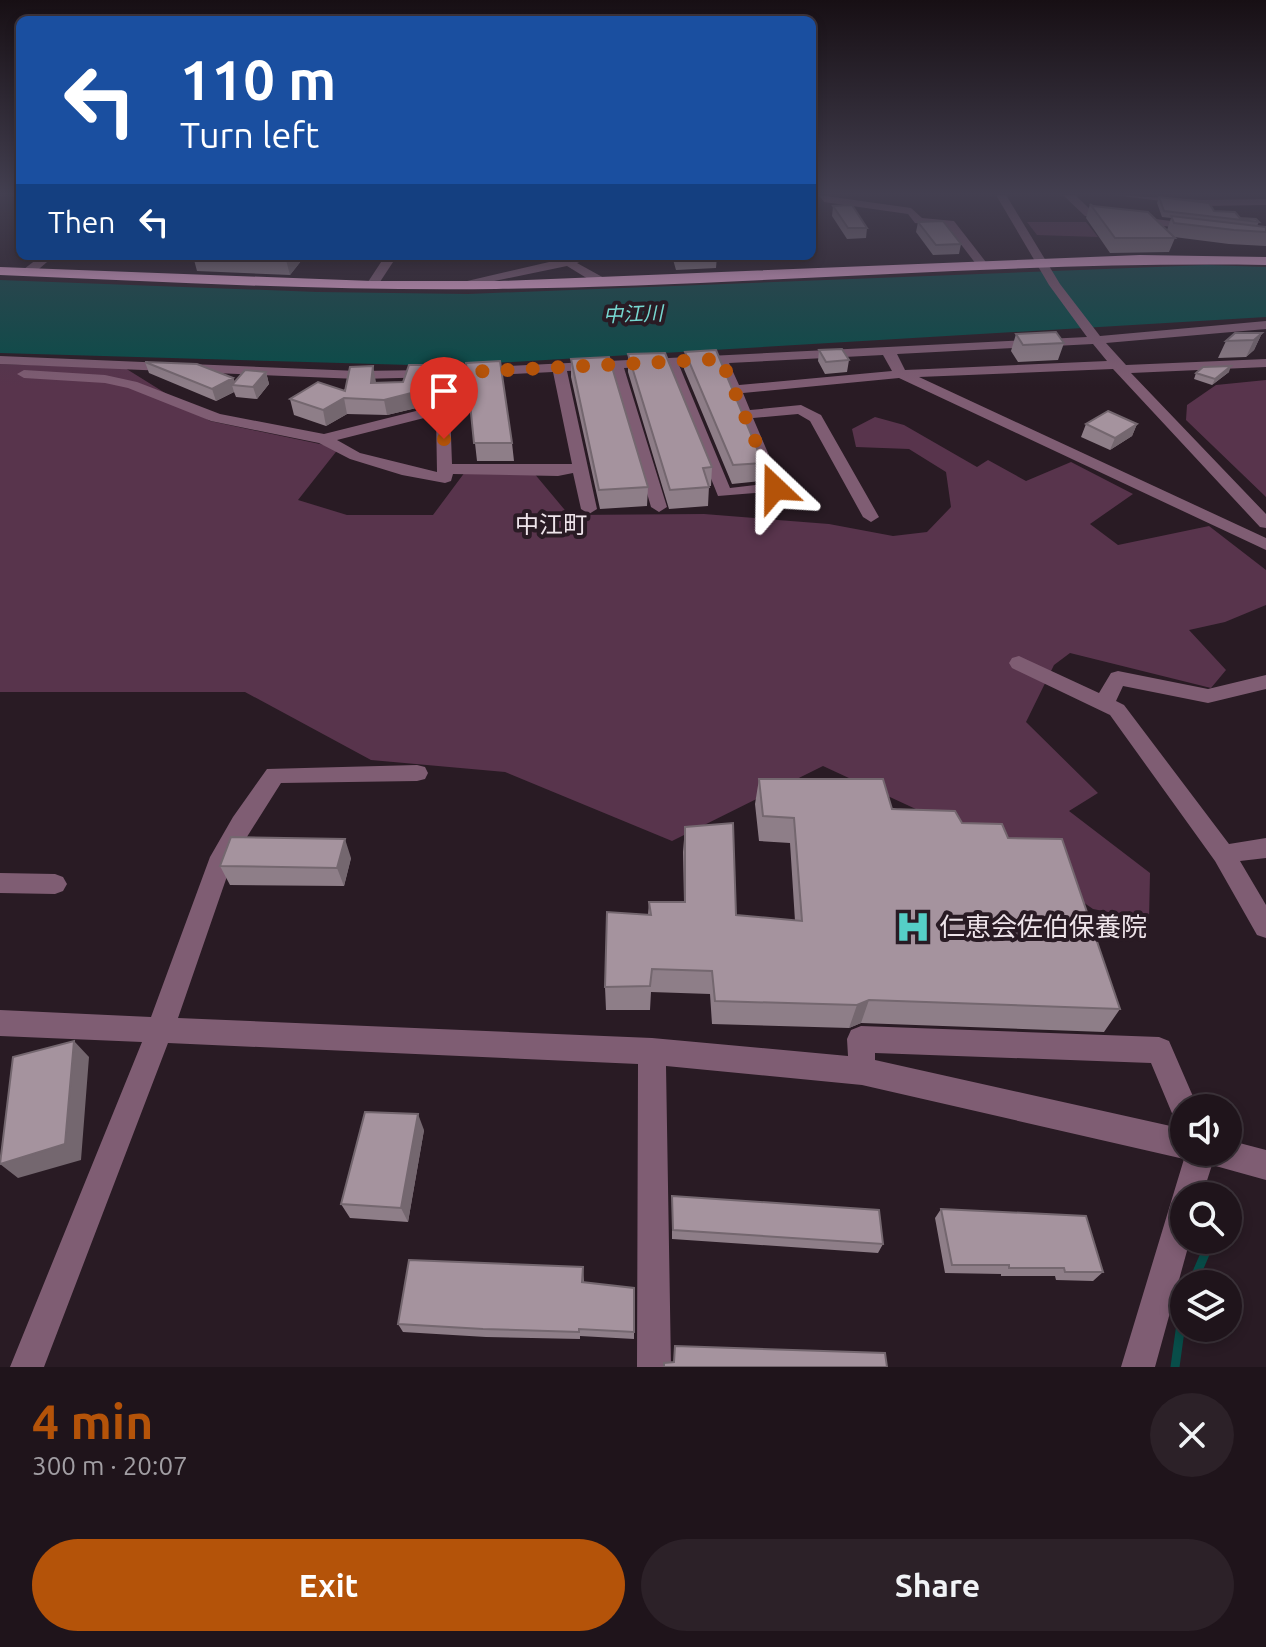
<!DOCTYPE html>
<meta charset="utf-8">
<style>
:root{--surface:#1f141b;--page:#2c2128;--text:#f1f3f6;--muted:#a19ea3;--line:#3c333a;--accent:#b45309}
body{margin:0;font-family:Ubuntu,"Noto Sans JP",sans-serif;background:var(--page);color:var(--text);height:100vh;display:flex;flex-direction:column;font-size:30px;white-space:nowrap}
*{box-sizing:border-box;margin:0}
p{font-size:26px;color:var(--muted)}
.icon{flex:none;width:44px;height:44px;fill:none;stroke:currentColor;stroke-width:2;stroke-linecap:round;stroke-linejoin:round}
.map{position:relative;height:1367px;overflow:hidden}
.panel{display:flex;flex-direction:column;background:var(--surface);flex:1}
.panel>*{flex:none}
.banner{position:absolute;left:16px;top:16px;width:800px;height:244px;border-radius:12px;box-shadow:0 4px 12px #0003,0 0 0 2px var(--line);background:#1a4fa0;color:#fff;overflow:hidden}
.controls{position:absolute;left:1170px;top:1094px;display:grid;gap:16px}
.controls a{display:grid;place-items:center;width:72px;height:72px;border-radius:50%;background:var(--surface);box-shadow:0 4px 12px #0003,0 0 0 2px var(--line);font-size:40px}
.pin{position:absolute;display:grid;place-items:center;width:68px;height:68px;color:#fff;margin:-82px -34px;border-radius:50% 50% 50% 0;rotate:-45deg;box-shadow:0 0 8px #0007}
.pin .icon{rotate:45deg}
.me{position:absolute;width:88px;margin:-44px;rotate:337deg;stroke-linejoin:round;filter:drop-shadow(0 0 6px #0008)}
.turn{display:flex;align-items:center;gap:28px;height:168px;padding:0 32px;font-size:36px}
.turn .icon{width:104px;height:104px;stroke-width:2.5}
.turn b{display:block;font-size:56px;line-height:68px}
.then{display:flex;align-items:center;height:76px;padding:0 32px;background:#0003;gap:16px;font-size:30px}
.round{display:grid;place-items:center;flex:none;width:84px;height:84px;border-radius:42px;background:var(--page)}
.headline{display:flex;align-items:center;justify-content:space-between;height:136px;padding:0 32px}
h1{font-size:48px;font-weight:600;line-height:60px;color:var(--accent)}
.button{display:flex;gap:16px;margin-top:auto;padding:16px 32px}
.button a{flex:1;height:92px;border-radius:48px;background:var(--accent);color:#fff;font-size:32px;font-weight:600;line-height:92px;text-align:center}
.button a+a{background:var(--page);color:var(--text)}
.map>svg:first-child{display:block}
.green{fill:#58344c}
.water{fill:#084d49}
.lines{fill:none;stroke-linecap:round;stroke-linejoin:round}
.stream{stroke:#084d49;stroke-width:9}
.minor{fill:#7f5d73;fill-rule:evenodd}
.highway{fill:#fcb7e4;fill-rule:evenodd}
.wall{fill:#8e7e88}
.shaded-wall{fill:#74676f}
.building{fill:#a5939e;stroke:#74676f;stroke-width:2}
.route{stroke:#b45309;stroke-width:14;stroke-dasharray:0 25.2}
.labels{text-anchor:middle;stroke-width:8;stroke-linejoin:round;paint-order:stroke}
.far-water-label{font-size:20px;font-style:italic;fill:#77d8d1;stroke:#291b24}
.neighbourhood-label{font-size:24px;fill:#eee4ea;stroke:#291b24}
.near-poi-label{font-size:26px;fill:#eee4ea;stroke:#291b24;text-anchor:start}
</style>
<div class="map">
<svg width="1266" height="1367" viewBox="0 0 1266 1367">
<rect width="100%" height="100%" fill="#291b24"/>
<path class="green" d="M1027,222h59l12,15 -61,-2z
M0,364l125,4 85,53 129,27 -41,52 49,15h86l32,-43h68l36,43 135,-1 125,10 64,12 34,-4 24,-25 -5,-35 -37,-23 -53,-2 -4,-18 23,-12 29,8 73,42 11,-7 38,21 45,-19 62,32 -43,30 28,21 91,-19 57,44v35l-41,17 -36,8 37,40 -15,18 -141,-35 -16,12 -28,57 72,71 -29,18 81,62 -1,47 -56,-11 -78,-54 -192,-89 -151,75 -167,-69 -134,-12 -126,-68h-245z
M1266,380v117l-80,-77 1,-15 29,-20z"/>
<path class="water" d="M1207,265l59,2v50l-821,49 -445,-13v-73l317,12 151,2z"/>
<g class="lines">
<path class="stream" d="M1192,1284l19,-44
M1175,1367l9,-65"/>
<path class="minor" d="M819,195l92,13 11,10 32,3 35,45 -10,2 -32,-42 -32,-3 -7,-9 -84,-12z
M996,195h10l54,89 40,52 166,-15v8l-160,14 20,22 140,-6v8l-135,6 135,141v14l-6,-1 -147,-158 -194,8 347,161v12l-367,-172 -156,15 7,17 51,-5 20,10 58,102 -8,5 -8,-5 -53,-96 -12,-7 -45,4 30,70 -2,3 -63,5 -52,-130 -42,2 43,139 -8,5 -8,-5 -40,-138 -44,2 30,138 -8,5 -8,-5 -8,-36 -15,3 -105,-2 -2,7 -6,2 -43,-8 -52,-16 -31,-16 -108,-22 -83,-33 -23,-5 -81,-5 -7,-4 7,-4 81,5 32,7 83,32 104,20 112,-28 4,-29 -82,2 -358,-15v-8l358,15 69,-1 660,-33 -38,-52zM1093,344l14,17 -202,9 -8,-16zM883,355l9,16 -153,14 -10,-22zM716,363l49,121 -35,4 -51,-123zM553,372l19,92h-120l-2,-55 4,-32zM436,415l1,57 -77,-19 -23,-13z
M1063,195h12l17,16 103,13 5,3 -5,3 -110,-14z
M1114,195l88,5 64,-1v6l-64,1z
M41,256h13l-22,19h-8v-6z
M385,256h12l-21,32h-8l-2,-3z
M575,256h18l-16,7 29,16v6h-8l-31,-19 -111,23 -6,-4z
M1019,656l80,37 12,-20 7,-2 90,18 58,-14v14l-58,14 -85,-17 -7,15 8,4 105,139 37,-6v20l-26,3 26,44v33l-9,-3 -42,-74 -105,-146 -98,-47 -3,-5 3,-5z
M417,765l8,2 3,6 -3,6 -8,2 -136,2 -48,76 -55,159 474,20 196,18 -1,-17 4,-9 10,-4 298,11 10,4 29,67h-14v14l-10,-4 -23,-55 -276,-10v7l309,69v23h44v-12l38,10v30l-54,-15 -10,31h-18v44h6l-35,127h-34l63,-208 -322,-74 -196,-19 5,301h-34l1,-303 -470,-21 -124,324h-34l132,-325 -142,-6v-26l151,7 59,-160 23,-40 34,-48z
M0,873l55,1 8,3 4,7 -4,7 -8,3 -55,-1z"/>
<path class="highway" d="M1140,255l126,2v8c-257,-4 -513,21 -770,24 -165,2 -331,-7 -496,-14v-8l372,14h127z"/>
</g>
<path class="wall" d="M1159,197l100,25 -2,4 9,1v19l-37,-2 -55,-7 1,1 -6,14 -59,1 -24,-35 4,-14 77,26 4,-12 -9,-1 -5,-14z
M833,206l34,22 -1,10 -19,1 -15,-23z
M918,222l43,22 -2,10 -26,1 -17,-23z
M193,256h112l-15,19 -93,-4z
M672,256h45l-1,12 -40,2z
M1262,333l-8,17 -8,7 -28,1 8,-17z
M1016,334l48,9 -6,17 -40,2 -7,-11z
M819,350l30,10 -2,12 -22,2 -7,-13z
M685,352l78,111 -2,18 -29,3 -48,-115z
M628,354l84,113 -1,19h-2l-1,20 -39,3 -41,-137z
M571,359l77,128 -1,19 -47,3 -29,-132z
M145,362l88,16 2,4 31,-10 3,12 -12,15 -21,-2 -2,-5 -18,9 -67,-28z
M466,363l46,80 2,18h-37z
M1229,372l-17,13 -18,-6 2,-6z
M437,380l-4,24 -46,11 -40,-1 -21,12 -32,-11 -4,-16 55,-8 31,-9v1z
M1086,424h51l-5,12 -22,14 -29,-13z
M759,779l203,44 46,15 112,171 -16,23 -243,-9 -12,5 -137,-4 -2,-30 -59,-2 -1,18h-44l-1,-23 43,-72 1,-13h35l-1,-50 2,-25 51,88 59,6 -5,-78 -31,-2 -4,-37z
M351,858l-7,28 -114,-1 -10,-19z
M424,1130l-16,92 -58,-4 -9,-14z
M672,1196l211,48 -5,9 -206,-14z
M941,1209l162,63 -10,9 -37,-1 -1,-4h-54v-2l-56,-1 -10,-55z
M583,1267l1,16 50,5v51l-54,-3v3l-94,-2 -83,-5 -5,-8z"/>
<path class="shaded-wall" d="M285,256h20l-15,19z
M1262,333l-8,17 -8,7 8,-17z
M434,365l3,15 -4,24 -46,11 -3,-15z
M373,366l3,16 -2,17 -3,-16z
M1231,366l-2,6 -17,13 3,-6z
M266,372l3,12 -12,15 -4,-12z
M233,378l3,7h-4l2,7 -18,9 -4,-12z
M344,398l3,16 -21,12 -3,-16z
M1137,424l-5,12 -22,14 5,-12z
M345,839l6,19 -7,28 -7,-18z
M869,1000l-8,23 -12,5 8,-23z
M74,1041l15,16 -8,103 -63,18 -18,-14z
M418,1114l6,16 -16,92 -7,-14z"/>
<path class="building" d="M1159,197l50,6 5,8 21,1 5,6 16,1 3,3 -95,-11z
M1090,204l3,2 55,6 27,26h-60z
M852,205l15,23h-19l-15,-22z
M1171,216l95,11v5l-32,-2 -60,-7z
M943,221l18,23 -25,1 -18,-23z
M1056,332l8,11 -41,2 -7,-11z
M1235,333h27l-8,7 -28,1z
M842,349l7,11 -23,2 -7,-12z
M716,350l47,113 -30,2 -48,-113z
M665,353l47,114 -9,1 6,19 -39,3 -42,-136z
M609,357l39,130 -49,3 -28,-131z
M500,361l12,82h-38l-8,-80z
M145,362l52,2 36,14 -21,11z
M409,365h25l-3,23 -47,12 -40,-2 -21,12 -33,-11 28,-17 27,9 5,-24 23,-1 -2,17 32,-1z
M1231,366l-16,13 -19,-6 7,-6z
M245,370l21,2 -13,15 -21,-2z
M1108,411l29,13 -22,14 -29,-14z
M759,779h124l9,30 63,2 7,12 40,1 6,14 54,1 58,170 -251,-9 -12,5 -142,-4 -3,-30 -60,-2 -2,17 -45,1 2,-75 44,3 -2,-13h36v-75l48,-4 3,92 66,6 -8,-103 -31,-2z
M231,837l114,2 -8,29 -117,-2z
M74,1041l-9,103 -65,20 13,-107z
M365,1112l53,2 -17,94 -60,-4z
M672,1196l207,14 4,34 -210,-14z
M941,1209l145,7 17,56h-38l-1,-4h-55v-3h-57z
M409,1260l174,7 -1,15 52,6v44l-55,-3v3l-96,-3 -85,-5z
M675,1346l210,7 2,14h-223v-4l10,-1z"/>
<linearGradient id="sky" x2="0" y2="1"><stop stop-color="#170f14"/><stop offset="0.5" stop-color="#433f50"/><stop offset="1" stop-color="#433f50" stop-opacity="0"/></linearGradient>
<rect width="1266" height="387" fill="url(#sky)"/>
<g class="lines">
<path class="route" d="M444,439l-1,-30 5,-36 273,-14 54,129"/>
</g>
<defs>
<g id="hospital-bare" transform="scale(2.76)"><path d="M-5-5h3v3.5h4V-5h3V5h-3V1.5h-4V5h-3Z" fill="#55cec6" stroke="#291b24" stroke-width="2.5" paint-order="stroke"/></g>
</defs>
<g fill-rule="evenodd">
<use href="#hospital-bare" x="913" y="927"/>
</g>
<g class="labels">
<g class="far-water-label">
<text transform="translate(633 314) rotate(-2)" y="7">中江川</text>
</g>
<g class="neighbourhood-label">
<text x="551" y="533">中江町</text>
</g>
<g class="near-poi-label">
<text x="939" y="936">仁恵会佐伯保養院</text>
</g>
</g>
</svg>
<div class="controls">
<a><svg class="icon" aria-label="sound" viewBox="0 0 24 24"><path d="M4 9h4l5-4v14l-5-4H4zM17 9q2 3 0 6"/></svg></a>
<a><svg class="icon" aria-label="search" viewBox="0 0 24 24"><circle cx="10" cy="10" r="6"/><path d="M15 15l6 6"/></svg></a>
<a><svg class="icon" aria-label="layers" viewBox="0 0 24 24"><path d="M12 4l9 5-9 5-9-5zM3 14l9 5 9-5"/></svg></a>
</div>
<div class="pin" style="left:444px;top:439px;background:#d93025"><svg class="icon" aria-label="arrive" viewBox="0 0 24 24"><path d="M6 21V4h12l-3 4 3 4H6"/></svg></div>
<svg class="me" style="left:775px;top:488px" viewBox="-20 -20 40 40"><path d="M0-17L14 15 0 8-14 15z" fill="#b45309" stroke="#fff" stroke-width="4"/></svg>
<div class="banner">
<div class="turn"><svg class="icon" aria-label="left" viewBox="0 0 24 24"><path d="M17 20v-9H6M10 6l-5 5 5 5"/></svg><div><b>110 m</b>Turn left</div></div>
<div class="then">Then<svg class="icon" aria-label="left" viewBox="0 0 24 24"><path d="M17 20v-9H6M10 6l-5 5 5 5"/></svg></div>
</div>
</div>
<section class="panel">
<div class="headline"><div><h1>4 min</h1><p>300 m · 20:07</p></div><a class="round"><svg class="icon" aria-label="close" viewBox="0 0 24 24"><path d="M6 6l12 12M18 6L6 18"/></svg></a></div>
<div class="button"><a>Exit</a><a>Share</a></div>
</section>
